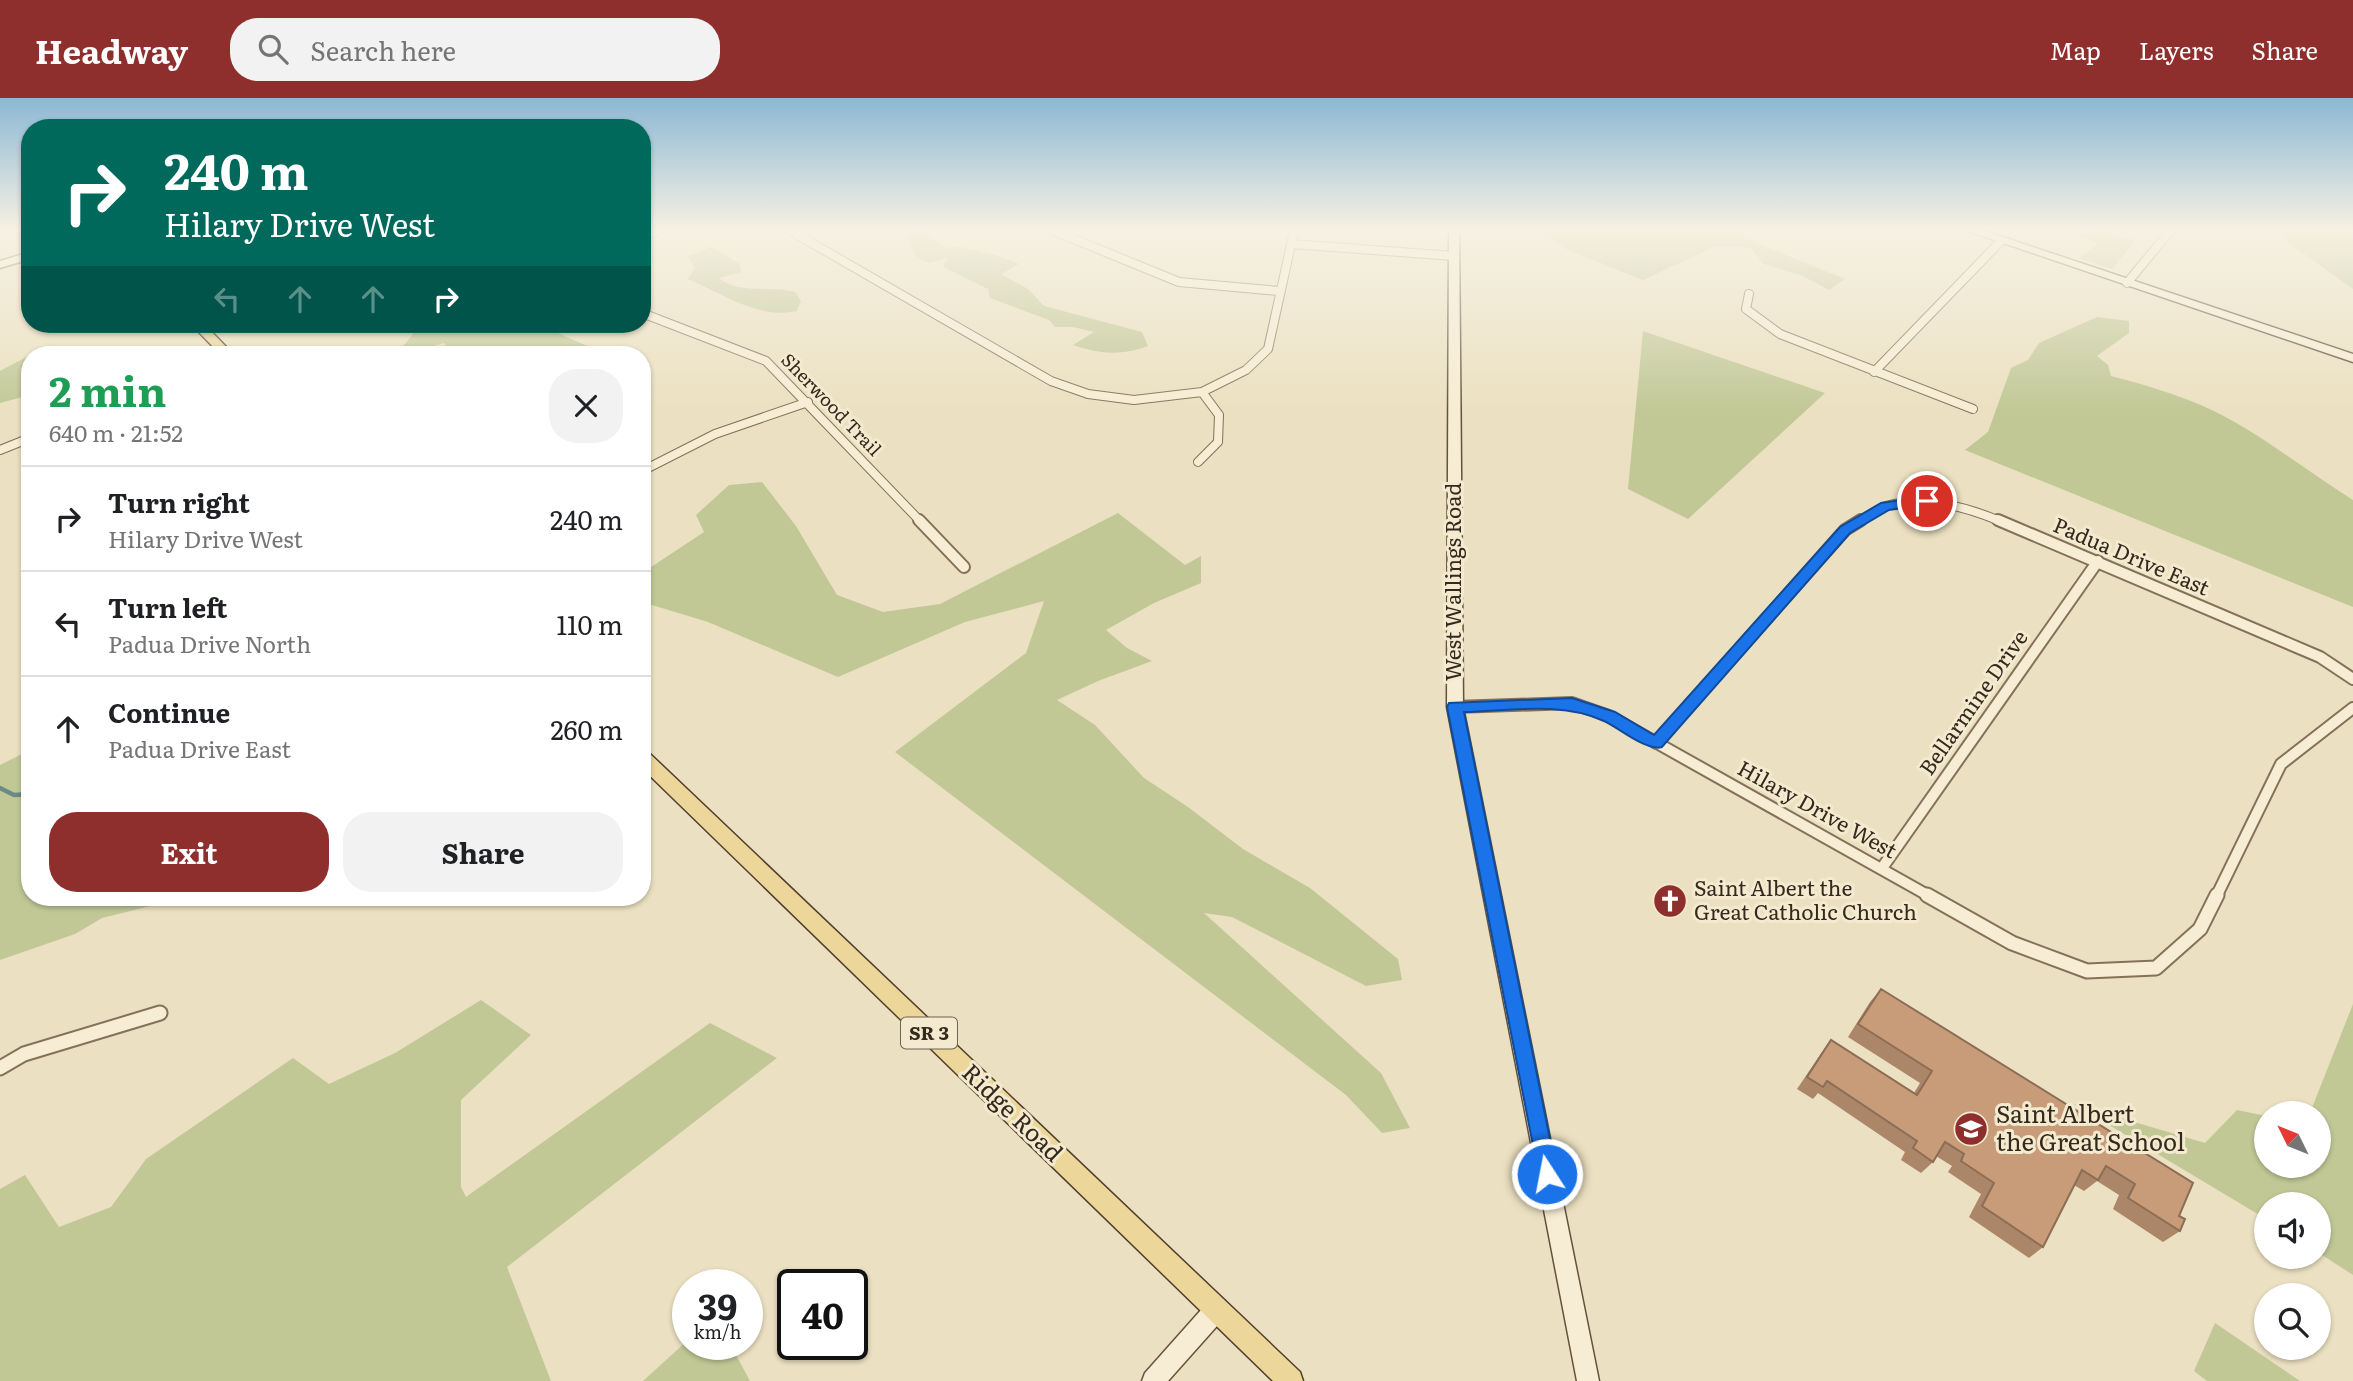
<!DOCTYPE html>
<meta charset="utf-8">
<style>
:root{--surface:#fff;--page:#f2f2f2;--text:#202124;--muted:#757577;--line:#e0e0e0;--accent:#8f2f2d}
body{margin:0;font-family:Literata,serif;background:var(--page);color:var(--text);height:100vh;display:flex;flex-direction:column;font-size:26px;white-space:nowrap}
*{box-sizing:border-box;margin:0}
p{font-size:23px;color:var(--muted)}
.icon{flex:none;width:38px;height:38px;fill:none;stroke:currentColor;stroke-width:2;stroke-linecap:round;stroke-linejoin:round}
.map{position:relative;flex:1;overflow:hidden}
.panel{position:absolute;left:21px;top:248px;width:630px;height:560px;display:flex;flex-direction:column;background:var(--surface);border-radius:28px;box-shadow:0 2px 5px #0004}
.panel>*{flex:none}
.guide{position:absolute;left:21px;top:21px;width:630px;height:214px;border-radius:28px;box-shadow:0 2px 5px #0004;background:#00695c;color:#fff;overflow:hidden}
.needle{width:46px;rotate:313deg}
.fabs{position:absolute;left:2254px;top:1003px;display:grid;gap:14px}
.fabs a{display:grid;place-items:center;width:77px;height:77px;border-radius:50%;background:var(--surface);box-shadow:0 2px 5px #0004;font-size:35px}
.speed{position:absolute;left:672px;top:1171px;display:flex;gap:14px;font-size:35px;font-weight:700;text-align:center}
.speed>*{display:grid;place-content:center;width:91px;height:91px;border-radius:50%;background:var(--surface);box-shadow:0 2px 5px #0004;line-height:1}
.speed small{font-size:18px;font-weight:400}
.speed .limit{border:4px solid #111;border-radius:10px;background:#fff;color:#111}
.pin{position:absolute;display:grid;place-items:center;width:60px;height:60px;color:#fff;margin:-30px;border:4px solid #fff;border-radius:50%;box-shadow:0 2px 7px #0007}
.me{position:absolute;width:77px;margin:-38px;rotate:349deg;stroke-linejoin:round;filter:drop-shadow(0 0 5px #0008)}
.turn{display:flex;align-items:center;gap:24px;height:147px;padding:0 28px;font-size:32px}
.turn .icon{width:91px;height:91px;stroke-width:2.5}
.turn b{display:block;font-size:49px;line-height:60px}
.lanes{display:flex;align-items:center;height:66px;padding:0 28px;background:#0003;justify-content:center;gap:35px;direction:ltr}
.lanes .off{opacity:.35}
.round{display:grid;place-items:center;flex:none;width:74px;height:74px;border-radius:28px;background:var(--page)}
.headline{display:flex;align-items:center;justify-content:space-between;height:119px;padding:0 28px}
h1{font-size:42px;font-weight:700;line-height:52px;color:#1e9e55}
.action{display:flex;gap:14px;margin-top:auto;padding:14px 28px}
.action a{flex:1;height:80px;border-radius:28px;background:var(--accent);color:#fff;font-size:28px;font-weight:700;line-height:80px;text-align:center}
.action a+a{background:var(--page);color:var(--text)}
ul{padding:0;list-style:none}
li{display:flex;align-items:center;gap:21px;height:105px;padding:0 28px;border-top:2px solid var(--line)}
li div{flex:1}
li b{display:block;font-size:26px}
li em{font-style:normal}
header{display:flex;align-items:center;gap:42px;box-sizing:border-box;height:98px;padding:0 35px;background:var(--accent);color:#fff}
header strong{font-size:33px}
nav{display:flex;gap:38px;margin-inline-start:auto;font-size:24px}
.search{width:490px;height:63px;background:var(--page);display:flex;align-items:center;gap:18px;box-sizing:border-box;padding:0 24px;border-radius:28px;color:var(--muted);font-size:26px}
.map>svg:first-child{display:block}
.green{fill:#c1c896}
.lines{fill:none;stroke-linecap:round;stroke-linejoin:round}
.stream-far1{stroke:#6b8b84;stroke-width:4.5}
.stream{stroke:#6b8b84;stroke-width:5}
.street-far2-casing{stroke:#84715a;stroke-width:10}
.street-far1-casing{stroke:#84715a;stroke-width:14}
.street-casing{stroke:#84715a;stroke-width:17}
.secondary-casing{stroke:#65523d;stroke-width:3}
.primary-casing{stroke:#513f2e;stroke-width:3}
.street-far2{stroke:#f7edd4;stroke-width:8}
.street-far1{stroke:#f7edd4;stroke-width:10}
.street{stroke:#f7edd4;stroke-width:13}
.secondary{fill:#f7edd4;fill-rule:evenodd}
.primary{fill:#edd69a;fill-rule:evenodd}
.wall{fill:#ac8668}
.building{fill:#c89c79;stroke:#8c6d55;stroke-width:2}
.route{fill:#1a73e8;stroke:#114b97;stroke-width:2}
.labels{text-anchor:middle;stroke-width:6;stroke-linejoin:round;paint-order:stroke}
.far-street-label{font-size:18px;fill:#34291d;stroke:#f3ead0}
.shield{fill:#f3ead0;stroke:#6d6353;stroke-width:2}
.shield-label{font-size:19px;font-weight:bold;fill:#34291d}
.street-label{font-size:21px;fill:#34291d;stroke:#f3ead0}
.poi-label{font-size:21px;fill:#34291d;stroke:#f3ead0;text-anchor:start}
.near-street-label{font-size:24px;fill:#34291d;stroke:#f3ead0}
.near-poi-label{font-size:24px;fill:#34291d;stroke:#f3ead0;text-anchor:start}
</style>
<header>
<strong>Headway</strong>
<div class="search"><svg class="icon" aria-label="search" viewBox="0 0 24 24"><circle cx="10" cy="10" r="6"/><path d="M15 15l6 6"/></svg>Search here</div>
<nav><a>Map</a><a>Layers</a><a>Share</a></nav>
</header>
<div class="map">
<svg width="2353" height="1283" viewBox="0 0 2353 1283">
<rect width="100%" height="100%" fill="#ebe0c1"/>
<path class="green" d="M904,133h15l26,17 14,-1 39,9 21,8 -18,10 27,15 16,17 98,26 6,14c-27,10 -48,8 -75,-1l21,-13 -21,-5h-18l-6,-7 -59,-22 -2,-9 -45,-22 4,-9 -18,5 -12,-5z
M1541,133h201l2,7 101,41 -16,11 -28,-15 -37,-11 -13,-16 -35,-2 -73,34 -77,-31z
M2069,133h28l39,9 -24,29 -32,-11 17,-14z
M2283,133h70v58l-66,-47z
M712,149l28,17 1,8 -22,6c19,17 53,7 76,14l6,9 -4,10c-37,9 -76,-18 -109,-32l7,-11 -8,-12z
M2097,219l32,4v12l-32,23 11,9 3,11c31,8 62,17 92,30 54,24 100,63 150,94v107l-388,-157 23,-18 23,-64 17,-8 11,-17z
M421,226h117l49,22 -11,9h-125l-7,-12 -40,12 -4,-5z
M1643,233l182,62 -137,126 -60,-30z
M30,257v40l-30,8v-32z
M762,384l34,44 41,69 46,17 57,-8 178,-91 67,52 16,-9v27l-47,20 -48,27 21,18 25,13 -54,20 -41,19 38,25 49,53 44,29 55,42 67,39 88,71 4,21 -36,6 -134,-69 -28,-4 177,160 29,55 -28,5 -36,-38 -451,-343 131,-99 18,-52 -79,21 -127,55 -130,-55 -66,-20v-29l62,-41 -8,-17 33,-30z
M30,652v148h153l-81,20 -27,16 -75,26v-195z
M481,902l50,35 -70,65v87l5,10 244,-174 67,35 -270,209 44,114h-551v-192l25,-14 34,52 52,-20 35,-48 147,-101 36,26 66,-31z
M2353,906v271l-34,-22v-49h-53v15l-192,-115 131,39 32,-33 29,6v50h53v-53h-9z
M2215,1225l85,58h-93l-13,-10z
M688,1242v4h42l20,37h-107z"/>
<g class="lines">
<path class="stream-far1" d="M0,690l14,7 16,-1"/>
<path class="stream" d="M143,800l58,4"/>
<g class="street-far2-casing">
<path id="street-far2" d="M791,133l260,150 37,13 46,6 68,-8 44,-22 22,-21 26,-118
M1054,133l125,51 100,9
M642,138l16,-5
M1292,146l162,12
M2127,185l43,-52
M1749,196l-3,15 34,25 193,75
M642,215l124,48 155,161
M1874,274l127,-131
M0,352l30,-12
M1198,364l20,-20 1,-27 -17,-23
M642,373l73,-37 93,-32
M1858,424c9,-5 19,-13 28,-16 38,-11 81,1 116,16"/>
</g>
<g class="street-far1-casing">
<path id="street-far1" d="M919,422l45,47
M1998,422l322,137 33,22
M1455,609l117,-4 37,13 322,181
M1656,645l189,-213 16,-10
M1882,770l216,-307
M2216,799l65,-133 72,-56"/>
</g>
<g class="street-casing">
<path id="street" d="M1927,797l85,48 75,28 69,-3 44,-39 17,-34
M0,970l24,-14 136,-41"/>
</g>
<g class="secondary-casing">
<path id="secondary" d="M1449,133h10l4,476 136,674h-22l-130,-674z
M1968,133h17l368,123v8z
M30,154v7l-30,9v-7z
M1217,1200l8,3 3,8 -3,8 -57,64h-26l3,-8 64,-72z"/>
</g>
<g class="primary-casing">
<path id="primary" d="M191,226h13l30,31h-13z
M642,652l6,2 652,620 3,9h-30l-631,-613z"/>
</g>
<use href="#street-far2" class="street-far2"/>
<use href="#street-far1" class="street-far1"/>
<use href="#street" class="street"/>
<use href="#secondary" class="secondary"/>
<use href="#primary" class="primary"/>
</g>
<path class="wall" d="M1881,891l298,227 1,15 -17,11 -50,-33 6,-14 -22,-14 -13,10 -10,-6 -31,62 -14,11 -60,-41 12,-23 -33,-22 4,-6 -16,-10 -3,6 -12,11 -20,-13 4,-8 -87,-59 -5,6 -16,-10 25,-37 9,-12 83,53 6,-10 -72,-46 22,-35z"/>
<path class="building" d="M1881,891l312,194 -14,33 6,3 -5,12 -52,-33 7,-14 -29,-18 -8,14 -16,-10 -39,77 -61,-41 12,-23 -33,-22 3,-7 -19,-12 -12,20 -20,-14 4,-7 -90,-60 -4,6 -16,-10 24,-37 86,55 15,-24 -74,-47z"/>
<linearGradient id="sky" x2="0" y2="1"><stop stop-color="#8cb8d4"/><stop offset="0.42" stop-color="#f6f1e3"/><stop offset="1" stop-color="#f6f1e3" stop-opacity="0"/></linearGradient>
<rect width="2353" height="313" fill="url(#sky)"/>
<path class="route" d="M1927,398l6,5 -2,3 -42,6 -39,23 -188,214c-15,5 -44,-20 -58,-26 -42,-20 -95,-10 -140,-9l93,462 -3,7 -7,3 -7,-3 -93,-474 2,-4 123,-5 43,14 39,23 186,-208 41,-24z"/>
<defs>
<g id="church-disc" transform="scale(1.75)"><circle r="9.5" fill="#8f2f2d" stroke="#f3ead0"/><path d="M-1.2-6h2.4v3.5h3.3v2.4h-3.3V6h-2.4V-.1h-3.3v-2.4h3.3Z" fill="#fff"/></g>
<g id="school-disc" transform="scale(1.75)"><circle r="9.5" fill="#8f2f2d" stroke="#f3ead0"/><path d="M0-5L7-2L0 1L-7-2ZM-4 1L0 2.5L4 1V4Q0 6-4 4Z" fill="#fff"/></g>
</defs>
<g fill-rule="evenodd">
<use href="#church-disc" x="1670" y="803"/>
<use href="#school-disc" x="1971" y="1031"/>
</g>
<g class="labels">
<g class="far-street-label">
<text transform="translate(831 307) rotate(46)" y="6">Sherwood Trail</text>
</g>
<rect class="shield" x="901" y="919.5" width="56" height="31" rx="5"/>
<g class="shield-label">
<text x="929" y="942">SR 3</text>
</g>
<g class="street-label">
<text transform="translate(2131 459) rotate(23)" y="7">Padua Drive East</text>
<text transform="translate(1454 484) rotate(-90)" y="7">West Wallings Road</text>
<text transform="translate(1974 605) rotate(-55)" y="7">Bellarmine Drive</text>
<text transform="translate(1817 712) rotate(29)" y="7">Hilary Drive West</text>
</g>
<g class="poi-label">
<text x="1694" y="798">Saint Albert the<tspan x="1694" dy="24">Great Catholic Church</tspan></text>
</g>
<g class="near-street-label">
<text transform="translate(1012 1015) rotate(44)" y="8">Ridge Road</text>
</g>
<g class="near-poi-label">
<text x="1996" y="1025">Saint Albert<tspan x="1996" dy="28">the Great School</tspan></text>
</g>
</g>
</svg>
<div class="fabs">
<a><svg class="needle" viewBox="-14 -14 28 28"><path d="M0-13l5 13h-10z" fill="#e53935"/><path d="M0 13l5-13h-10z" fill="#757577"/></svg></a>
<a><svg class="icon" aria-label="sound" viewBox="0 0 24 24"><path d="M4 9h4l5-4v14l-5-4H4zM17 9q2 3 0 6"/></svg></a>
<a><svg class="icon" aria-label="search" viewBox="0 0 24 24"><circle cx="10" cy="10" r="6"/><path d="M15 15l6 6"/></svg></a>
</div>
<div class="speed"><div>39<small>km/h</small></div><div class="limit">40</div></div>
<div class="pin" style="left:1927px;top:403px;background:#d93025"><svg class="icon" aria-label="arrive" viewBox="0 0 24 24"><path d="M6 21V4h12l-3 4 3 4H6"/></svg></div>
<svg class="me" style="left:1547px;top:1076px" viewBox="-20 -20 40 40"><circle r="17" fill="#1a73e8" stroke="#fff" stroke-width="3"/><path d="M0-11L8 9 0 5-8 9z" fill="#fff"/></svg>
<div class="guide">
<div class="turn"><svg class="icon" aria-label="right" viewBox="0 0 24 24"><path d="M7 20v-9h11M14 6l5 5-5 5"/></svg><div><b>240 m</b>Hilary Drive West</div></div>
<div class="lanes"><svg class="icon off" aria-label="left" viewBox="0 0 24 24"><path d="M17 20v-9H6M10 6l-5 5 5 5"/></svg><svg class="icon off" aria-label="ahead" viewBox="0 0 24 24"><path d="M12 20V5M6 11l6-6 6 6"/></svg><svg class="icon off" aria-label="ahead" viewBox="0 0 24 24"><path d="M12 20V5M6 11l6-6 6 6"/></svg><svg class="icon" aria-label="right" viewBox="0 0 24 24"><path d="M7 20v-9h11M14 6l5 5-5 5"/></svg></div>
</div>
<section class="panel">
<div class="headline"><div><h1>2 min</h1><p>640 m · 21:52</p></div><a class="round"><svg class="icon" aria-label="close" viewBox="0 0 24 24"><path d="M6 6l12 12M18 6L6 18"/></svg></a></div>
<ul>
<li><svg class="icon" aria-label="right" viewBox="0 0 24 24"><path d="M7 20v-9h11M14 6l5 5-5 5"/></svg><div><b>Turn right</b><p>Hilary Drive West</p></div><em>240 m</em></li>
<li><svg class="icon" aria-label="left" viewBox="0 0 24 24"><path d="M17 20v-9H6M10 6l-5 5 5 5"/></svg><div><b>Turn left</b><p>Padua Drive North</p></div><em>110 m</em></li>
<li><svg class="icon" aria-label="ahead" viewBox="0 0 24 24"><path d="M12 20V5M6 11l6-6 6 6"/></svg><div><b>Continue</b><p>Padua Drive East</p></div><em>260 m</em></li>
</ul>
<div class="action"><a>Exit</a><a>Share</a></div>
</section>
</div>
